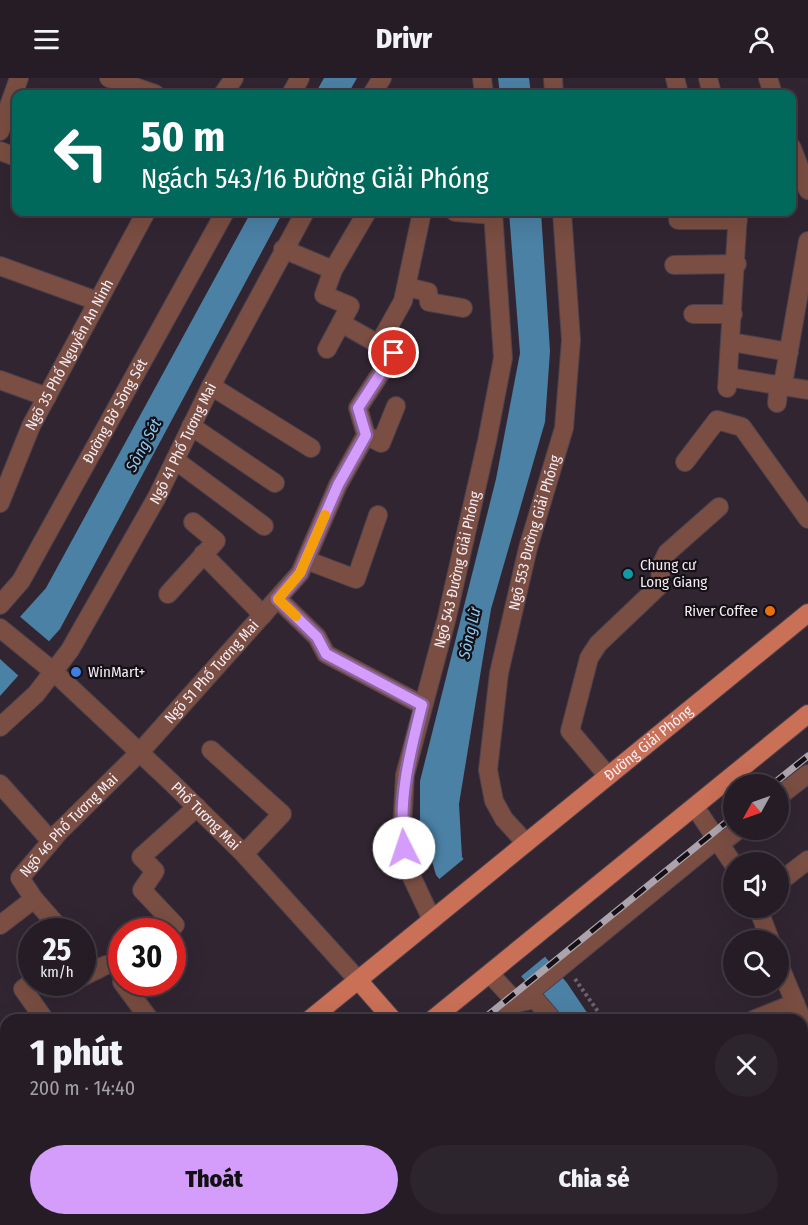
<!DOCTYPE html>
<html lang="vi">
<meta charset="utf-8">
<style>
:root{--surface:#251c25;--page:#2d252d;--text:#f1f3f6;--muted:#a3a1a7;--line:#423a42;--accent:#d49cfb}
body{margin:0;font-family:"Fira Sans Condensed",sans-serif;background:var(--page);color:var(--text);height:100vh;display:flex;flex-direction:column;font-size:22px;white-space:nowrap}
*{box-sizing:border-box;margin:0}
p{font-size:20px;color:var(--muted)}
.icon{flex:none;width:33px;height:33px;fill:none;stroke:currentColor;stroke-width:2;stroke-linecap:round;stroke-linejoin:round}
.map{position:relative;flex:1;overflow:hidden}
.drawer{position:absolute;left:0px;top:936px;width:808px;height:212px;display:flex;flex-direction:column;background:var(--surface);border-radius:18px 18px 0 0;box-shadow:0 6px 24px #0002,0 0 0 2px var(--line)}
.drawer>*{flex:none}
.guide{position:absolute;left:12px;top:12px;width:784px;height:126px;border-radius:12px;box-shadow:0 6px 24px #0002,0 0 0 2px var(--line);background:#00695c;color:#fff;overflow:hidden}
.needle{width:39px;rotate:230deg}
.controls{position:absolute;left:723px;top:696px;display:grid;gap:12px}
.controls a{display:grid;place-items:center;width:66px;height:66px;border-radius:50%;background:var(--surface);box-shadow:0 6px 24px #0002,0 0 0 2px var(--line);font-size:30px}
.speed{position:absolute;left:18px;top:840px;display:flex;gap:12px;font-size:30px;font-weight:700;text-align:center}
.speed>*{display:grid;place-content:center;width:78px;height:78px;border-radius:50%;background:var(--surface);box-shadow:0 6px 24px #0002,0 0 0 2px var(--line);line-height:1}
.speed small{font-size:15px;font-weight:400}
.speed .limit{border:9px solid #d22;background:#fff;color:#111}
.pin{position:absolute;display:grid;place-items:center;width:51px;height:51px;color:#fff;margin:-26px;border:3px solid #fff;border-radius:50%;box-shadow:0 2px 6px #0007}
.me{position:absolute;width:66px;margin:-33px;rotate:356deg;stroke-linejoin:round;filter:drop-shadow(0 0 4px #0008)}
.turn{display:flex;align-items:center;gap:21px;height:126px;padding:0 30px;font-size:27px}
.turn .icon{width:78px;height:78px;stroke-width:2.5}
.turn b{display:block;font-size:42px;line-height:51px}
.round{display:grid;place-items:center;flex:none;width:63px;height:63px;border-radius:32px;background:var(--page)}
.overview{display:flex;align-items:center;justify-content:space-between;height:102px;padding:0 30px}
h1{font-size:36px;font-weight:800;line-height:45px}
.button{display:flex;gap:12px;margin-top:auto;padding:12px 30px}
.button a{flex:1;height:69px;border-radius:36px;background:var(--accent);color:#111;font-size:24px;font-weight:800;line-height:69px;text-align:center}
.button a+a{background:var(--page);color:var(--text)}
header{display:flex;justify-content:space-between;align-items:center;height:78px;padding:0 30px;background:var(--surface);font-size:27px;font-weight:800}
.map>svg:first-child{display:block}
.green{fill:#444613}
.water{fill:#4b81a5}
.pier{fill:#312531}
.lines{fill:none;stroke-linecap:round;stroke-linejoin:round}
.minor-casing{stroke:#4c414c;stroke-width:20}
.major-casing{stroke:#4c414c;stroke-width:20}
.path{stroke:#6d626d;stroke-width:4;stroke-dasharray:3 3;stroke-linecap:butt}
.minor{stroke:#7a4e42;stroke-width:18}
.major{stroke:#c97057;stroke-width:18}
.rail-casing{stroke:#aca3ac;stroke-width:7}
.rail{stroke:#151015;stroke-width:4.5;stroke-dasharray:14;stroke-linecap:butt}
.route-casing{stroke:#8a65a3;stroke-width:15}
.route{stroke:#d49cfb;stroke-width:10}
.slow{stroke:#f59e0b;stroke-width:10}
.culture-dot{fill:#0f9aa8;stroke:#151015;stroke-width:2}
.food-dot{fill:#e8710a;stroke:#151015;stroke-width:2}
.shop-dot{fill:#3f7fe0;stroke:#151015;stroke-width:2}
.labels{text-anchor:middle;stroke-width:4.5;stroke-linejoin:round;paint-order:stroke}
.street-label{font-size:15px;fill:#f4ecf4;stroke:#151015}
.poi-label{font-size:15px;fill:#f4ecf4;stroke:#151015;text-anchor:start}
.water-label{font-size:16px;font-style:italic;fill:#8bcaf5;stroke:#151015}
</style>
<header><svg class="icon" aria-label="menu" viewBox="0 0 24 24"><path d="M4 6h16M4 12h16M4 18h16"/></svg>Drivr<svg class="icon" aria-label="person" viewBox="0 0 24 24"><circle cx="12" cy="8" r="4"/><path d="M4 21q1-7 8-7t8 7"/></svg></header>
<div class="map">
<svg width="808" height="1147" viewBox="0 0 808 1147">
<rect width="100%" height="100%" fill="#312531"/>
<path class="green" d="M435,1142h50v5h-49z"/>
<path class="water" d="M324,0h33l-9,16h-33z
M498,0h31l2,16h-31z
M251,134h32l-223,417 -60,67v-57l46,-51z
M509,134h32l9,139 -5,71 -54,187 -32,195 3,53 105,126 25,37h-34l-122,-145 -16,-55v-39l76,-302 24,-126z
M571,1142h28v5h-28z"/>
<path class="pier" d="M18,537l33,28 -30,35 -21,-19v-25z
M466,779l81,98 -28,23 -82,-97z"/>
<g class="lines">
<g class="minor-casing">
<g id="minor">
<path d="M109,0l46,16"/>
<path d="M482,0l2,16"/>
<path d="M553,0l1,16"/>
<path d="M675,0l4,16"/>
<path d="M708,0l4,16"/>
<path d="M768,0l5,16"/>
<path d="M223,16l11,-16"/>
<path d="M291,16l9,-16"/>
<path d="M372,16l10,-16"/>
<path d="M0,53l19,-53"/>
<path d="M792,70l16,42"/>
<path d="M0,73l16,6"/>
<path d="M455,134l38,3"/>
<path d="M678,142h60"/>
<path d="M283,171l50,21"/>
<path d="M674,187l63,-1"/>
<path d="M0,188l97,35"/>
<path d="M407,209l21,5 1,10 34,6"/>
<path d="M693,236h40"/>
<path d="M731,264l58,10"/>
<path d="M379,266l24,-43 19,-89"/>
<path d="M327,271l23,-43 -26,-11 9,-25 34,-58"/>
<path d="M728,299l80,13"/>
<path d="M0,302l47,17"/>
<path d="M783,306l25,-143"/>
<path d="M211,308l100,62"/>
<path d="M727,310l11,-176"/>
<path d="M777,325l2,-20"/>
<path d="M191,348l84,57"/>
<path d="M366,357l15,8 15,-37"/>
<path d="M175,382l89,66"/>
<path d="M685,384l32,-42 25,7 66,92"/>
<path id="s1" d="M0,425l31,-77 115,-214"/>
<path d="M203,476l60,61"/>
<path d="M306,482l50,19 22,-64"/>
<path d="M168,516l48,-53 -23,-19"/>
<path d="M278,521l39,38 9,17 96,51"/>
<path id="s2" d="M0,527l21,-24 204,-369"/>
<path id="s3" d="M0,550l54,44 117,110 73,72 114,126"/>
<path id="s4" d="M0,649l36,-33 34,-44 87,-153 54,-111 94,-174"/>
<path d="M211,672l71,64 -38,40"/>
<path d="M608,698l-38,-45 19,-73 9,-14 62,-59 1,-19 6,-13 52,-46"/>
<path d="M0,706l51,57"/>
<path d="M778,719l30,-23"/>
<path d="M695,729l39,58"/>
<path id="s5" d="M526,765l-22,-24 -10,-18 -6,-31 11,-97 29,-125 36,-120 7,-88 -9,-128"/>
<path d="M720,766l18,-14"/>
<path d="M778,805l30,-23"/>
<path d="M758,830l12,32"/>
<path id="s6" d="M432,842l-25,-53 -5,-39 3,-53 42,-158 40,-176 16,-83 -10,-146"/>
<path d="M0,847l34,-26"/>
<path d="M175,847l-33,-35 13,-19 -14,-14 56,-50"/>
<path id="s7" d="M63,854l-29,-33 -14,-21 39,-46 81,-80 160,-179 38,-88 28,-50 -8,-27 36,-55 -53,-30"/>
<path d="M82,876l15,16"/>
<path d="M778,884l24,58"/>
<path d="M490,896l27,29 18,-4 18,21"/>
<path d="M82,899l24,-12"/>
<path d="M32,904l-9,7 22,31"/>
<path d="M122,904l28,38"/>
<path d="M496,942l221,-181"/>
<path d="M753,942l42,-17"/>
<path d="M0,984l6,10"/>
<path d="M6,1025v3"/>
<path d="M802,1025l1,-4 5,-2"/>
<path d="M0,1107l6,-1"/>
<path d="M355,1142l3,5"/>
<path d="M433,1142l1,5"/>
<path d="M490,1142v5"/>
<path d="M559,1147v-5"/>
<path d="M631,1147v-5"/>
<path d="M796,1147v-5"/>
</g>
</g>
<g class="major-casing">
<g id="major">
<path d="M358,902l35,40"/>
<path id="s8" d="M309,942l499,-407"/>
<path d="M432,942l376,-306"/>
<path d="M58,1147l7,-5"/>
<path d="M182,1147l7,-5"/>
</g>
</g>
<path class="path" d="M575,901l29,41"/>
<use href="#minor" class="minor"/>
<use href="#major" class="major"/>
<g class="rail-casing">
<path id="rail" d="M773,706l35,-28
M482,942l252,-204
M215,1147l7,-5"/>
</g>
<use href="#rail" class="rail"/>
</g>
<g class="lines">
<g class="route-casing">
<path id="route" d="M394,275l-36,55 8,27 -28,50 -38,88 -22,26 39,38 9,17 96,51c-12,47 -24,93 -18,143"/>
</g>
<use href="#route" class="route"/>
<path class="slow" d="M296,538l-18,-17 22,-26 25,-58"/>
</g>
<circle class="culture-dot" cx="628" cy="496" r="6"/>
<circle class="food-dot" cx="770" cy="533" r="6"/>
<circle class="shop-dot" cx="76" cy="594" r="6"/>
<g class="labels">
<g class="street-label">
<text dy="5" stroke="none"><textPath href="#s1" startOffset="164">Ngõ 35 Phố Nguyễn An Ninh</textPath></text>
<text dy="5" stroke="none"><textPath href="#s2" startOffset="226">Đường Bờ Sông Sét</textPath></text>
<text dy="5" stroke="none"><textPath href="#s4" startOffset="340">Ngõ 41 Phố Tương Mai</textPath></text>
<text dy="5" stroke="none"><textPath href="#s5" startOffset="327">Ngõ 553 Đường Giải Phóng</textPath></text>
<text dy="5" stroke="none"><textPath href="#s6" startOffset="363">Ngõ 543 Đường Giải Phóng</textPath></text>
<text dy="5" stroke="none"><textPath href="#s7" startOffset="351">Ngõ 51 Phố Tương Mai</textPath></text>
<text dy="5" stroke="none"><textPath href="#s8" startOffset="438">Đường Giải Phóng</textPath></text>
<text dy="5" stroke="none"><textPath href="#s3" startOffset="279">Phố Tương Mai</textPath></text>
<text dy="5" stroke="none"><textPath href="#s7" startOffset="141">Ngõ 46 Phố Tương Mai</textPath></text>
</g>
<g class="poi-label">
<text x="640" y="492">Chung cư<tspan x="640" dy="17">Long Giang</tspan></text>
<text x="758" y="538" text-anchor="end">River Coffee</text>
<text x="88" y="599">WinMart+</text>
</g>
<g class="water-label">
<text transform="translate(143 367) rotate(-62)" y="6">Sông Sét</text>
<text transform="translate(469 555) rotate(-77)" y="6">Sông Lừ</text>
</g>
</g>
</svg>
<div class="controls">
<a><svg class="needle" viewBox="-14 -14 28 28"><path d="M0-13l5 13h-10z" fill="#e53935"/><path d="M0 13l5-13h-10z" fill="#a3a1a7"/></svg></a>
<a><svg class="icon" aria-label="sound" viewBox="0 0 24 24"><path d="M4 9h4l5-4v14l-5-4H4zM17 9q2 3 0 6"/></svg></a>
<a><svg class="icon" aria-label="search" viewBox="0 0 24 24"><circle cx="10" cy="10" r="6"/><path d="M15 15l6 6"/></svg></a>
</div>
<div class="speed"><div>25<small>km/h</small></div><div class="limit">30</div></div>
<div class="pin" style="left:394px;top:275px;background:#d93025"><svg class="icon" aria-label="arrive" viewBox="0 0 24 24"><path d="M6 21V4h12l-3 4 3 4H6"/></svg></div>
<svg class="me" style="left:404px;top:770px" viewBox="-20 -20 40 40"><circle r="19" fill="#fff"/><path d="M0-13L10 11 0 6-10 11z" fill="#d49cfb"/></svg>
<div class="guide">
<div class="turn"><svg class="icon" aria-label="left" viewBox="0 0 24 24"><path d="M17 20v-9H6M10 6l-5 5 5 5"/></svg><div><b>50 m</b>Ngách 543/16 Đường Giải Phóng</div></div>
</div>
<section class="drawer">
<div class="overview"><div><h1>1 phút</h1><p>200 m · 14:40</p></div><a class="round"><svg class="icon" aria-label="close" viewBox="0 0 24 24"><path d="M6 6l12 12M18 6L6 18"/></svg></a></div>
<div class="button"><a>Thoát</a><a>Chia sẻ</a></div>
</section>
</div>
